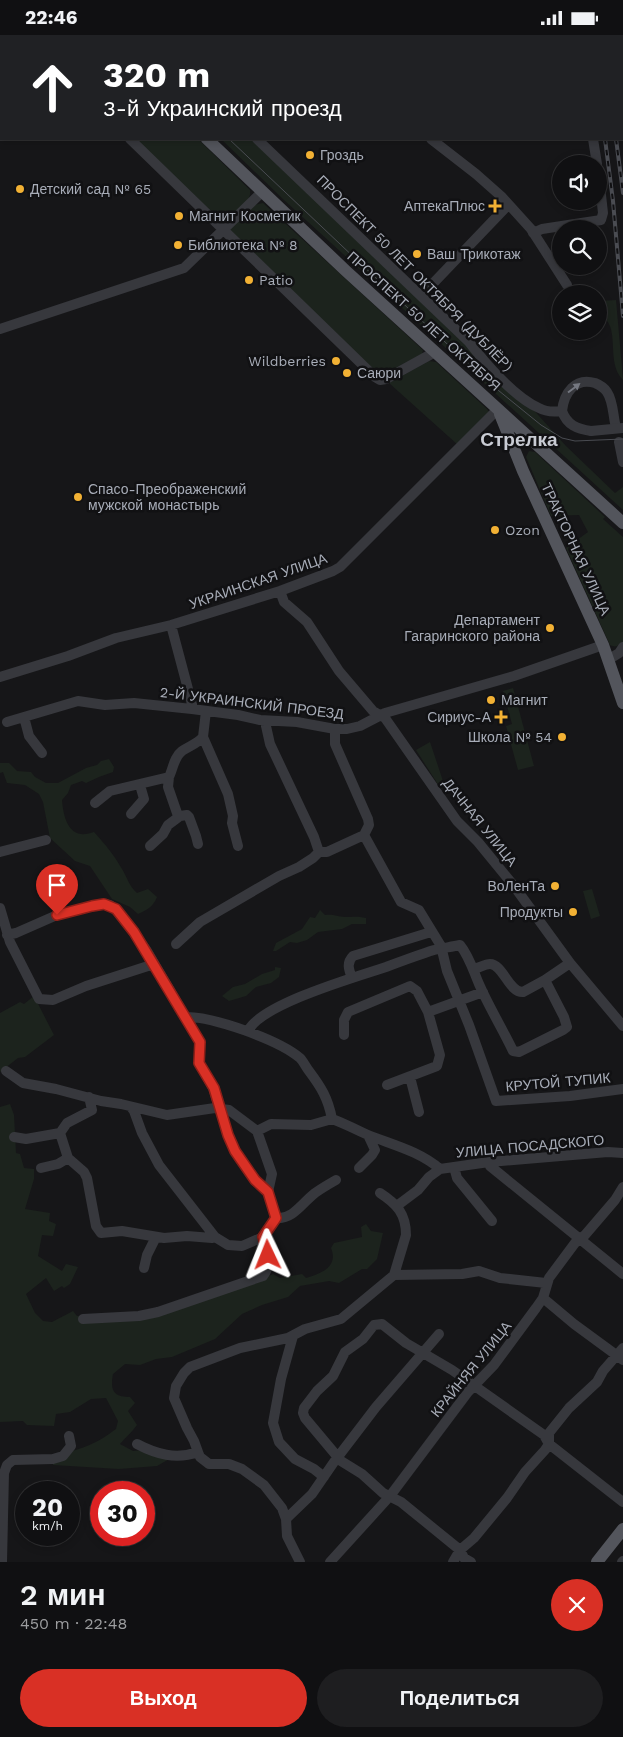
<!DOCTYPE html>
<html lang="ru">
<meta charset="utf-8">
<style>
:root{--surface:#101012;--page:#1e1e20;--text:#f1f3f6;--muted:#9c9d9f;--line:#303032;--accent:#d93025}
body{margin:0;font-family:"Work Sans",sans-serif;background:var(--page);color:var(--text);height:100vh;display:flex;flex-direction:column;font-size:19px;white-space:nowrap}
*{box-sizing:border-box;margin:0}
p{font-size:16px;color:var(--muted)}
.icon{flex:none;width:28px;height:28px;fill:none;stroke:currentColor;stroke-width:2;stroke-linecap:round;stroke-linejoin:round}
.map{position:relative;height:1527px;overflow:hidden}
.side{display:flex;flex-direction:column;background:var(--surface);flex:1}
.side>*{flex:none}
.top-card{position:absolute;left:0px;top:0px;width:624px;height:105px;box-shadow:0 2px 8px #0003,0 0 0 1px var(--line);background:#202124;color:#fff;overflow:hidden}
.fabs{position:absolute;left:552px;top:120px;display:grid;gap:10px}
.fabs a{display:grid;place-items:center;width:55px;height:55px;border-radius:50%;background:var(--surface);box-shadow:0 2px 8px #0003,0 0 0 1px var(--line);font-size:25px}
.speed{position:absolute;left:15px;top:1446px;display:flex;gap:10px;font-size:25px;font-weight:700;text-align:center}
.speed>*{display:grid;place-content:center;width:65px;height:65px;border-radius:50%;background:var(--surface);box-shadow:0 2px 8px #0003,0 0 0 1px var(--line);line-height:1}
.speed small{font-size:12px;font-weight:400}
.speed .limit{border:8px solid #d22;background:#fff;color:#111}
.pin{position:absolute;display:grid;place-items:center;width:42px;height:42px;color:#fff;margin:-51px -21px;border-radius:50% 50% 50% 0;rotate:-45deg;box-shadow:0 0 5px #0007}
.pin .icon{rotate:45deg}
.me{position:absolute;width:55px;margin:-28px;rotate:358deg;stroke-linejoin:round;filter:drop-shadow(0 0 4px #0008)}
.turn{display:flex;align-items:center;gap:18px;height:105px;padding:0 20px;font-size:22px}
.turn .icon{width:65px;height:65px;stroke-width:2.5}
.turn b{display:block;font-size:35px;line-height:42px}
.round{display:grid;place-items:center;flex:none;width:52px;height:52px;border-radius:26px;background:var(--page)}
.head{display:flex;align-items:center;justify-content:space-between;height:85px;padding:0 20px}
h1{font-size:30px;font-weight:600;line-height:38px}
.cta{display:flex;gap:10px;margin-top:auto;padding:10px 20px}
.cta a{flex:1;height:58px;border-radius:30px;background:var(--accent);color:#fff;font-size:20px;font-weight:600;line-height:58px;text-align:center}
.cta a+a{background:var(--page);color:var(--text)}
.status{display:flex;justify-content:space-between;align-items:center;height:35px;padding:0 25px;background:var(--surface);direction:ltr}
.status svg{height:14px;fill:currentColor}
.map>svg:first-child{display:block}
.green{fill:#1c231d}
.lines{fill:none;stroke-linecap:round;stroke-linejoin:round}
.minor{stroke:#37383d;stroke-width:10}
.major{stroke:#53555c;stroke-width:12}
.tram{stroke:#4a4c52;stroke-width:1}
.rail-casing{stroke:#4a4c52;stroke-width:4}
.rail{stroke:#111113;stroke-width:2;stroke-dasharray:5.5;stroke-linecap:butt}
.minor-bridge{stroke:#37383d;stroke-width:10}
.oneway{fill:#757881}
.route-casing{stroke:#8d1f18;stroke-width:12}
.route{stroke:#d93025;stroke-width:9}
.poi-dot{fill:#f2b134;stroke:#111113;stroke-width:2}
.labels{text-anchor:middle;stroke-width:5;stroke-linejoin:round;paint-order:stroke}
.poi-label{font-size:14px;fill:#a8adb8;stroke:#111113;text-anchor:start}
.street-label{font-size:14px;fill:#a8adb8;stroke:#111113}
.district-label{font-size:19px;font-weight:bold;fill:#c9ccd4;stroke:#111113}
</style>
<div class="status"><b>22:46</b><svg viewBox="0 0 49 12"><path d="M0 12V9h3v3zM5 12V6h3v6zM10 12V3h3v9zM15 12V0h3v12zM26 1h20v11H26zM47 4h2v5h-2z"/></svg></div>
<div class="map">
<svg width="623" height="1527" viewBox="0 0 623 1527">
<rect width="100%" height="100%" fill="#161618"/>
<path class="green" d="M134,104h64l52,51c2,12 -13,20 -21,28h-12z
M221,104h32l278,268 35,39 49,47 8,-6v23l-339,-310z
M263,168l160,147 -1,4 -40,21h-4l-148,-143v-4l24,-23z
M616,265l7,79v1c-19,-19 0,-54 -24,-66v-13z
M429,326l7,1 51,47 2,3 -31,33 -69,-62z
M529,416l6,1 70,65 -2,2 20,18v105c-5,4 -7,6 -13,3l-44,-97 22,-16 -9,-17 -28,1 -25,-59z
M513,653l21,78 -16,4 -12,-44 6,-2 -9,-33z
M430,707l15,45 -4,2 -25,-39z
M109,724l5,8 -1,5 -14,5 -13,6 -4,-2 -11,4 -3,8 -6,7c1,12 4,32 19,34 4,1 9,-1 13,-2 11,12 20,23 28,37 5,8 7,17 15,24l11,-4 9,8c-4,10 -10,13 -19,17l-8,-7 -18,-8 -22,-33 -15,-5 -25,-23 -7,-36 -4,-8 -14,-9 -18,-2 -4,-11 -3,1v-10h9l8,8 14,1 4,5 11,6h12l28,-15 11,-3 4,-4z
M592,854l8,27 -9,3 -8,-28z
M320,875l5,5c10,-1 12,2 20,2 9,0 12,-1 21,1v6h-14l-10,5 -24,3 -11,8 -10,3 -7,-1 -14,9h-3l3,-8 26,-14 8,-12 5,1z
M275,932l6,1 -2,9 -8,6 -15,4 -10,9 -17,5 -7,-5 11,-9 12,-3 17,-10 13,-4z
M34,961l20,39 -29,22 -7,1 -18,14v-59l20,-11 4,2z
M10,1069l4,11 2,38 4,1 4,14 10,1v10l-9,30 25,4 -1,8 7,3 -3,12 -11,-1 -4,21 24,15 4,-7 12,3 -8,17 -6,4 -2,-2 -8,5 -8,-13 -20,16 9,19 8,8 9,1 21,-11 4,5h5l57,2 114,-35 20,-9 7,4 22,-4 4,4c14,-4 33,-11 25,-30l3,-5 28,-6 -1,-10 5,-3 5,7 12,2 -6,26 -10,10h-5l-23,14 -10,-2 -29,5 -12,11 -26,8 -20,9 -27,25 -43,18 -16,2 -16,6 -15,-1 -12,10c-3,16 0,23 17,23l5,6 -7,8 9,14c-5,7 -11,12 -17,19l13,7 20,-2 18,9 -14,8 -38,3 -66,-4v-9c26,-6 42,-11 63,-27l2,-8 -12,-23 -15,1 -21,13 -14,2 -2,12 -27,-1 -4,-4 -23,1v-315z"/>
<g class="lines">
<path class="minor" d="M22,0l1,1
M147,0l1,1
M316,0l1,1
M573,0l1,1
M88,1l2,-1
M0,87l1,-1
M130,104l245,238 5,3 6,-1 49,-27
M257,104l212,203c16,21 46,56 70,66 7,4 15,4 23,3
M431,104l45,35 26,23 29,32 36,56
M593,104l4,25
M533,198l9,-4 59,-9 2,-7 -4,-36
M421,261l87,-91
M0,294l184,-61 78,-76
M591,396c-14,-2 -24,-6 -29,-20 2,-18 13,-34 33,-28 5,2 10,6 12,9 6,9 6,22 8,31
M619,407l4,20
M280,556l4,11 23,20 32,49 34,40 12,7 72,103 21,21 36,44 56,77 53,63
M171,590l21,79v5
M608,625l11,-7 4,-6
M0,642l68,-21 48,-18 55,-13 109,-34 53,-20 7,-4 158,-158
M206,676l-3,26 25,57 5,22 -1,7 6,23
M24,682l5,19 13,17
M267,686l-1,5 4,18 44,93 5,15
M7,687l71,-21 27,4 29,-2 58,6 46,6 22,5 37,2 38,7h12l13,-3 25,-13 129,-37 89,-31
M335,694v15l33,75 1,6 -5,10
M169,742l-1,10 9,26 3,3 7,-1 2,2 7,19 2,8
M95,768l15,-12 59,-14c4,-8 5,-20 13,-26 7,-5 15,-7 21,-14
M131,779l13,-15 -4,-14
M364,800l37,67 18,8 22,36 6,25 22,54 27,76 74,-5 53,-7
M150,811l13,-12 5,-9 12,-9
M0,817l46,-12
M0,873l10,34 29,57 14,1 33,-14 62,-20h6
M7,900l9,-2 41,-18 34,-9 13,-2 6,1 11,10 26,36 53,91 -1,21 14,25 15,47 7,16 20,29 13,12 8,26
M176,909l24,-22 79,-46 20,-9 14,-9 6,-6h8l37,-17
M474,934c5,-1 11,-5 16,-5 13,0 19,29 33,28l22,-12 25,-17
M352,943c-3,-8 -6,-15 1,-22l78,-24
M428,977l55,-20
M185,982c27,-1 94,23 115,41 3,3 6,9 9,13 12,16 19,27 23,48 12,4 24,11 36,16 25,10 51,16 72,34
M248,996c13,-27 108,-54 138,-64 16,-6 32,-12 48,-17 8,-2 17,-3 26,-5 9,11 13,25 19,39 10,23 23,44 34,67l6,1 44,-22 4,-3 -3,-10 -19,-37
M344,1000v-15l4,-8 62,-26 7,5 11,21 12,43 -3,11 -50,19
M6,1036l17,12 33,6 45,12 20,3 46,11 48,-7 14,2 28,21 15,43 -4,18
M410,1042l9,35
M131,1072l3,4 8,22 17,32 56,72
M257,1096l14,-7 40,1 21,-6
M60,1098l8,25 16,14 3,6 9,48 5,7 21,-2 42,7 23,-2 25,2 3,-1 13,8 14,1 21,-9 13,-19c17,2 27,-16 39,-25 7,-5 14,-9 21,-13
M14,1102l12,2 34,-6 7,-10 25,-13 -3,-13
M489,1127l1,4 133,108
M454,1132l3,11 35,43
M41,1133l17,-4 10,-6
M359,1133l13,-13 3,-5 -7,-15
M440,1134l49,-7 119,-10 15,1
M398,1170l20,-15 11,-13 11,-8
M144,1233l3,-13 9,-18
M394,1240l68,-1 17,-3 21,7 46,5
M543,1263l31,26 49,36
M83,1284l56,-3 19,-4 105,-36c9,-11 6,-27 0,-39
M293,1301l-12,43 -8,44 6,19 16,17 19,10 10,8
M137,1409c19,10 39,16 61,8l2,5 9,7h20l13,5 22,16 18,23 4,11 1,17 13,26
M198,1417l-4,-11 -7,-13 -13,-30 2,-12 8,-13 6,-6 50,-19 48,-10 17,-9 36,-10 53,-44 12,-40c0,-21 -9,-31 -26,-42
M286,1484l26,-25 22,-32 42,-55 63,-73
M2,1527l2,-89 3,-8 6,-5 40,-1 10,-3 8,-10 -2,-10
M330,1527l60,-66 78,-104 26,-27 42,-57 7,-10 6,-20 26,-35 10,-8 30,-35 8,-13
M453,1527l7,-12 14,-12 33,-40 18,-26 20,-22 4,-6v-11l20,-25 28,-26 6,-11 20,-23
M471,1527l-7,-4 -4,-8 -59,-48 -18,-9 -21,-19 -21,-13 -36,-43 -2,-5 1,-5 13,-17 16,-15 12,-24 18,-13 11,-14 8,-1 24,19 46,27 92,65 5,9 74,58
M622,1527l1,-1"/>
<path class="major" d="M102,0l1,1
M207,104l139,132 277,252
M500,379l23,57 80,174 20,58
M597,1527l26,-33"/>
<path class="tram" d="M128,0l2,1
M229,104l167,158 97,89 48,39 21,13 13,3 48,-2"/>
<g class="rail-casing">
<path id="rail" d="M592,0v1
M604,0v1
M605,104l8,62 10,115
M616,104l7,54"/>
</g>
<use href="#rail" class="rail"/>
<path class="minor-bridge" d="M591,396l32,-3"/>
</g>
<defs><path id="oneway-solid" d="M-6-.8H1V-3.2L6.5 0L1 3.2V.8H-6Z" transform="scale(1.25)"/></defs>
<use class="oneway" href="#oneway-solid" transform="translate(574 353) rotate(-37)"/>
<g class="lines">
<g class="route-casing">
<path id="route" d="M57,880l35,-9 12,-2 12,5 18,23 66,110 -1,21 15,25 14,47 7,16 20,29 13,12 8,26 -13,19 5,18"/>
</g>
<use href="#route" class="route"/>
</g>
<g class="poi-dot">
<circle cx="310" cy="120" r="5"/>
<circle cx="20" cy="154" r="5"/>
<path d="M492.5 163.5h5v5h5v5h-5v5h-5v-5h-5v-5h5z"/>
<circle cx="179" cy="181" r="5"/>
<circle cx="178" cy="210" r="5"/>
<circle cx="417" cy="219" r="5"/>
<circle cx="249" cy="245" r="5"/>
<circle cx="336" cy="326" r="5"/>
<circle cx="347" cy="338" r="5"/>
<circle cx="78" cy="462" r="5"/>
<circle cx="495" cy="495" r="5"/>
<circle cx="550" cy="593" r="5"/>
<circle cx="491" cy="665" r="5"/>
<path d="M498.5 674.5h5v5h5v5h-5v5h-5v-5h-5v-5h5z"/>
<circle cx="562" cy="702" r="5"/>
<circle cx="555" cy="851" r="5"/>
<circle cx="573" cy="877" r="5"/>
</g>
<g class="labels">
<g class="poi-label">
<text x="320" y="125">Гроздь</text>
<text x="30" y="159">Детский сад № 65</text>
<text x="485" y="176" text-anchor="end">АптекаПлюс</text>
<text x="189" y="186">Магнит Косметик</text>
<text x="188" y="215">Библиотека № 8</text>
<text x="427" y="224">Ваш Трикотаж</text>
<text x="259" y="250">Patio</text>
<text x="326" y="331" text-anchor="end">Wildberries</text>
<text x="357" y="343">Саюри</text>
<text x="88" y="459">Спасо-Преображенский<tspan x="88" dy="16">мужской монастырь</tspan></text>
<text x="505" y="500">Ozon</text>
<text x="540" y="590" text-anchor="end">Департамент<tspan x="540" dy="16">Гагаринского района</tspan></text>
<text x="501" y="670">Магнит</text>
<text x="491" y="687" text-anchor="end">Сириус-А</text>
<text x="552" y="707" text-anchor="end">Школа № 54</text>
<text x="545" y="856" text-anchor="end">ВоЛенТа</text>
<text x="563" y="882" text-anchor="end">Продукты</text>
</g>
<g class="street-label">
<text transform="translate(415 238) rotate(45)" y="5">ПРОСПЕКТ 50 ЛЕТ ОКТЯБРЯ (ДУБЛЁР)</text>
<text transform="translate(424 286) rotate(42)" y="5">ПРОСПЕКТ 50 ЛЕТ ОКТЯБРЯ</text>
<text transform="translate(576 514) rotate(65)" y="5">ТРАКТОРНАЯ УЛИЦА</text>
<text transform="translate(258 546) rotate(-19)" y="5">УКРАИНСКАЯ УЛИЦА</text>
<text transform="translate(252 668) rotate(7)" y="5">2-Й УКРАИНСКИЙ ПРОЕЗД</text>
<text transform="translate(480 787) rotate(51)" y="5">ДАЧНАЯ УЛИЦА</text>
<text transform="translate(558 1047) rotate(-5)" y="5">КРУТОЙ ТУПИК</text>
<text transform="translate(530 1111) rotate(-5)" y="5">УЛИЦА ПОСАДСКОГО</text>
<text transform="translate(471 1334) rotate(-51)" y="5">КРАЙНЯЯ УЛИЦА</text>
</g>
<g class="district-label">
<text x="519" y="411">Стрелка</text>
</g>
</g>
</svg>
<div class="fabs">
<a><svg class="icon" aria-label="sound" viewBox="0 0 24 24"><path d="M4 9h4l5-4v14l-5-4H4zM17 9q2 3 0 6"/></svg></a>
<a><svg class="icon" aria-label="search" viewBox="0 0 24 24"><circle cx="10" cy="10" r="6"/><path d="M15 15l6 6"/></svg></a>
<a><svg class="icon" aria-label="layers" viewBox="0 0 24 24"><path d="M12 4l9 5-9 5-9-5zM3 14l9 5 9-5"/></svg></a>
</div>
<div class="speed"><div>20<small>km/h</small></div><div class="limit">30</div></div>
<div class="pin" style="left:57px;top:880px;background:#d93025"><svg class="icon" aria-label="arrive" viewBox="0 0 24 24"><path d="M6 21V4h12l-3 4 3 4H6"/></svg></div>
<svg class="me" style="left:268px;top:1220px" viewBox="-20 -20 40 40"><path d="M0-17L14 15 0 8-14 15z" fill="#d93025" stroke="#fff" stroke-width="4"/></svg>
<div class="top-card">
<div class="turn"><svg class="icon" aria-label="ahead" viewBox="0 0 24 24"><path d="M12 20V5M6 11l6-6 6 6"/></svg><div><b>320 m</b>3-й Украинский проезд</div></div>
</div>
</div>
<section class="side">
<div class="head"><div><h1>2 мин</h1><p>450 m · 22:48</p></div><a class="round" style="background:#d93025;color:#fff"><svg class="icon" aria-label="close" viewBox="0 0 24 24"><path d="M6 6l12 12M18 6L6 18"/></svg></a></div>
<div class="cta"><a>Выход</a><a>Поделиться</a></div>
</section>
